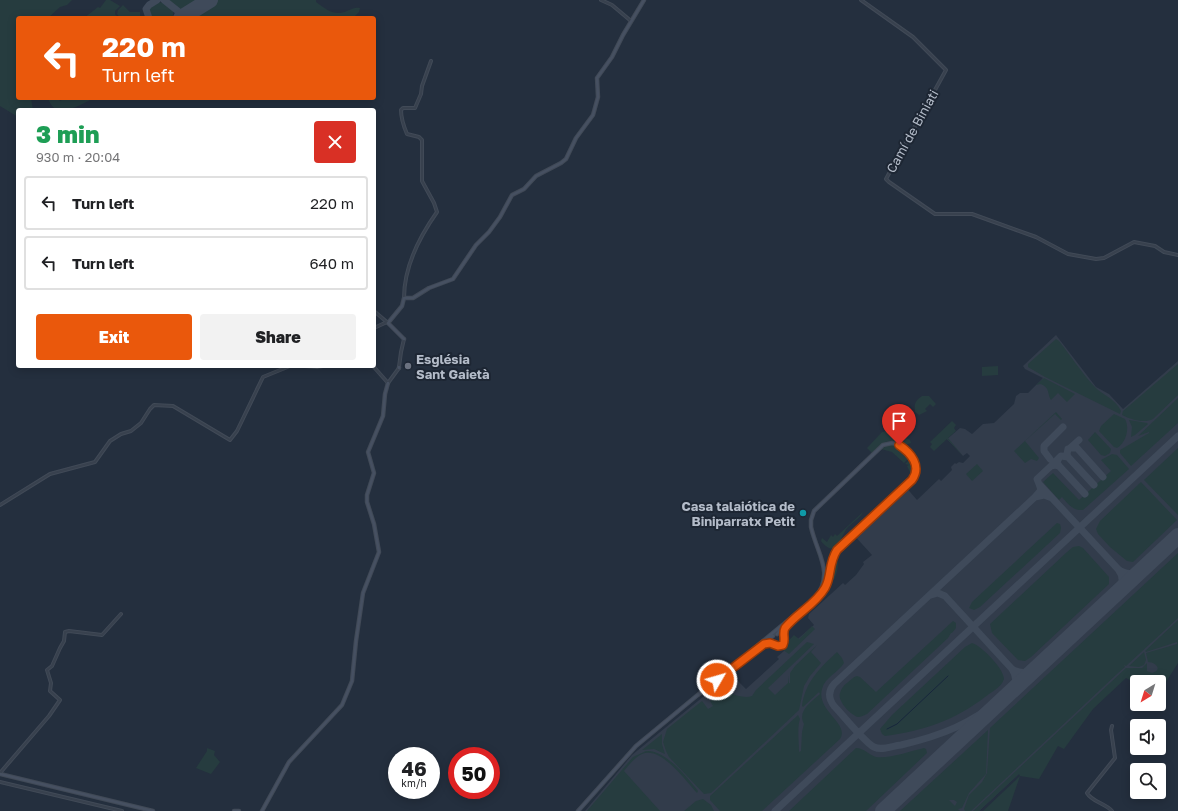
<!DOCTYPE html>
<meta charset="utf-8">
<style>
:root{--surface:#fff;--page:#f2f2f2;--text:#202124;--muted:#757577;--line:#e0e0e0;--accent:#ea580c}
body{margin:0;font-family:"Golos Text",sans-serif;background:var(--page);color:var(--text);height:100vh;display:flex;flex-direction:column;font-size:15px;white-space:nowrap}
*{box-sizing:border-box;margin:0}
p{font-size:13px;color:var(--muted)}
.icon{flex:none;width:22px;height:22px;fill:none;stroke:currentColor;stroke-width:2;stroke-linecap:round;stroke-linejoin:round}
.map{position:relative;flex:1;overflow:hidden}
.sheet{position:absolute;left:16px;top:108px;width:360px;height:260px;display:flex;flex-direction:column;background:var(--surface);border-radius:4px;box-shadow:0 2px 10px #0003}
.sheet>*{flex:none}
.hud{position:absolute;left:16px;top:16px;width:360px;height:84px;border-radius:4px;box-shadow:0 2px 10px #0003;background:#ea580c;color:#fff;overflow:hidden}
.needle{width:26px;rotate:218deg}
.controls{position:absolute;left:1130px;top:675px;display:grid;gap:8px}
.controls a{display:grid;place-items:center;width:36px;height:36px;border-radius:4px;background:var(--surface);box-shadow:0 2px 10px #0003;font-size:20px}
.speed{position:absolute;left:388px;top:747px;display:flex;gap:8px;font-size:20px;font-weight:700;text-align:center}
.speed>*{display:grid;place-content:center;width:52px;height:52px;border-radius:50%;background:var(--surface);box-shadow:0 2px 10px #0003;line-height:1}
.speed small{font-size:10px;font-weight:400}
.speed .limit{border:6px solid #d22;background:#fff;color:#111}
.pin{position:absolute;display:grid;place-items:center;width:34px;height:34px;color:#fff;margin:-41px -17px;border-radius:50% 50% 50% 0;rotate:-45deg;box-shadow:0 0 4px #0007}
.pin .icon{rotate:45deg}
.me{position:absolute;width:44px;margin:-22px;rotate:52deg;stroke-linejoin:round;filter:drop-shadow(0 0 3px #0008)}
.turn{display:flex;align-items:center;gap:14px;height:84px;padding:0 20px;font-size:18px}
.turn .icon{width:52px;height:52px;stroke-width:2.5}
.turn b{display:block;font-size:28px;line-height:34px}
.round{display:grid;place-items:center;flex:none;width:42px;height:42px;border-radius:4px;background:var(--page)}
.overview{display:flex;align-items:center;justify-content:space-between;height:68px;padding:0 20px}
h1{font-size:24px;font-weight:800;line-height:30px;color:#1e9e55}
.button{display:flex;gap:8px;margin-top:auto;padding:8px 20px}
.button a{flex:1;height:46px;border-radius:4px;background:var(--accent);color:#fff;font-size:16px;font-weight:800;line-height:46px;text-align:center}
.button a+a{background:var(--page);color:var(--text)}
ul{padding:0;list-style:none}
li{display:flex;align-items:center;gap:12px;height:54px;margin:0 8px 6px;padding:0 12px;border:2px solid var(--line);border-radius:4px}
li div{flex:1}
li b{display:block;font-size:15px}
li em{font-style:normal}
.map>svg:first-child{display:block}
.airport{fill:#323c4b}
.green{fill:#263c3f}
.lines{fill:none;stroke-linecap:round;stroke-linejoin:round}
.stream{stroke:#17263c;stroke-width:1}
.taxiway{stroke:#3f4a5a;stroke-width:7}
.runway{stroke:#3f4a5a;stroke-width:16}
.street-casing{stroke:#414a57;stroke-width:4}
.secondary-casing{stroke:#414a57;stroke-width:4.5}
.street{stroke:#38414e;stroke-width:2}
.secondary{stroke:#465061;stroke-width:2.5}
.route-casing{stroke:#983908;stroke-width:10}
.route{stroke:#ea580c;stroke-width:7}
.worship-dot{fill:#6b7280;stroke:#1d2633;stroke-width:1.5}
.culture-dot{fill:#0f9aa8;stroke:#1d2633;stroke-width:1.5}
.labels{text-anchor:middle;stroke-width:4;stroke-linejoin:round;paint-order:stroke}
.street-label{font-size:13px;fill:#b4bcc9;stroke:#1d2633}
.poi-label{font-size:13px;font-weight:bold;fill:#b4bcc9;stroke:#1d2633;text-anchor:start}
</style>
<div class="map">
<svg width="1178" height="811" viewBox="0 0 1178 811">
<rect width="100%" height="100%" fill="#242f3e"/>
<path class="airport" d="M1056,335l40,52 13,7 14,15 55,-48v293l-28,26 -5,-7 -21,3 -145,135h-394l47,-56 99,-81 15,15 33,-30 -2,-2 37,-32 -6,-7 1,-4 34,-31 2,2 11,-10 8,-11 -1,-2 9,-7 -20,-22 52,-48 13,15 22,-21 2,2 11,-11 -1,-3 4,-4 1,1 3,-2 4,1 7,-7 -3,-3 -4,3 -16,-17 13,-11 5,1 7,5 11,-10 11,-1 20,-19 2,-8 4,-3h8l15,-15 -18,-9 -2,-3z"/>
<path class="green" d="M0,0h72l-5,5 -7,2 -12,11h-30v80h13l2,12h-15v7l-18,-11z
M106,0h4l10,6 -5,5v3l3,4h-34l14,-11 2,1z
M168,0h35l-19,11h-4z
M218,0h98v2c10,7 18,15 31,9 5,-2 8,-4 13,-3l-1,4 -6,6h-163z
M158,2l5,1 10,7v8h-21l-3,-9z
M123,5l7,7h10v5l3,-1 1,2h-24l-3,-4 1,-4z
M48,98h10l2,3 4,-3h30c-14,7 -39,24 -46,0z
M1056,339l3,2c12,15 22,31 35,45 8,9 21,12 27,25l-1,3 -75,-37 -17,-10v-3z
M1178,364v31l-25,24c-9,5 -23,0 -31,-4l1,-4z
M998,366v9l-16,1v-9z
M1044,378l31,16 -8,8 -9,-9 -7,7c-4,-7 -1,-13 -11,-16l-4,1z
M922,396h7l7,8 -3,3 -3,-3 -5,5 2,2 -8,4 -4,-3c-1,-8 0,-11 7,-16z
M1178,398v25l-47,43 -11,-13v-3l29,-17v-1l-11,4z
M1056,412l6,7 -1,1 -6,-6 -30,27 14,17 -2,3 -6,-2 -6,4 -11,-12z
M1114,414l11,5c5,9 1,24 -8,29l-3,-1 -15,-16 2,-5z
M1129,420l18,3 1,1 -13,11 -4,2 1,-10z
M952,421l4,4 -2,3 2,3 -8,7 15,18 -16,-17 -13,12 -4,-4 2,-3 -2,-2z
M890,424h2l9,10 6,-4 3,3 -4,3v2l4,2 1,3 -6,2c-19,-6 -19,-6 -33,8l-5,-5 15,-16h2z
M1095,432l16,17 -1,4 -5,3 -4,-1 -13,-15z
M888,445c12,-2 26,12 27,25l-5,9v-7l-3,-6 2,-1 -4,-1 5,-5 -1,-1 -5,5 -12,-11 -11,-3z
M1178,448v67l-34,-35z
M1112,454l5,1 12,14 -46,41c-10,1 -15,-6 -21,-13l-3,3 -16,-18 10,-9 26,27 32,-29 -10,-11z
M977,464l6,7 -11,10 -6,-7z
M1141,482l36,38 -44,42 -6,-1 -17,-14 -12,-13 -2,-5 4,-8z
M863,512c-2,5 -10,10 -15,15 -8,9 -11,34 -27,14l1,-3 5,4 4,-7 2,2 2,-3 2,2z
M1057,523l3,1 1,4 -1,5 -80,74 -6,3 -5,-2 3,-6z
M1079,546l4,2 26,29v7l-78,73 -6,4 -7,-1 -26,-27 -2,-9 77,-72 6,-5z
M1178,553v65l-52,48 -2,-1 1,2 -8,7 -146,137h-6l-1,-2 5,-14 13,-13 5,-9 3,-45z
M833,559l5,3c0,12 -4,20 -13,29l3,-7z
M1178,620v43l-19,30v-11h-9l-6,-7 -8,8 -10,-5 -33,31 -29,40 -6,-3 -19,33 -19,-3 -12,35h-25l37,-35 -1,-2 -40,37h-6l153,-143h16l5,-5v8l5,2c11,-3 4,-11 -4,-11l-2,-9 31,-9v-2l-31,10 -1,-1z
M953,621l3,2v5l-4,5h-1l-3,5 -81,76c-3,1 -6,3 -9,3 -7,-2 -21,-16 -18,-24 1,-4 4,-8 7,-10 4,-3 6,-6 10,-7l3,1 16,15z
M812,626l3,3 -26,25 -6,-4 -1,-3 12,-12 5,4z
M807,642l7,2 -46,44 7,7 13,-12v-7l1,7h1v-10l5,-7 22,-21 -6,7 10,11 -11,13 -6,10 -5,24 -88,83 -7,1 -35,-37 -3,-6 -3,-9 4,-13 35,-28 6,8 5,-3 -3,-5 2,-1 -2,-4 4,-5c13,-2 25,9 38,5l4,-6z
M972,643c10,3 32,26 32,36 -3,9 -13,13 -19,18 -30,23 -61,34 -100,39l-3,-2 -2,-5 12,-14 73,-68z
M837,652l5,6 2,5c-6,10 -19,14 -22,26 -6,22 28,34 18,50l-78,72h-42l-10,-11v-4l88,-81 2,4c-3,8 -1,23 -1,33l2,-1 1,-19 2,-8c-7,-13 7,-22 16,-30l-1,-2 -16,15 -1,-1c3,-24 18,-38 35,-54z
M1144,652l2,8 -2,5 -5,2 -10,-1z
M988,730l-2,44 -17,19 -7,15 -4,1 -3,-3 2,-4 -3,-2h-5l11,11h-60z
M662,734v10l3,10 -11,-5 -12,1z
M207,748l8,3 -1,4 6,7 -9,12 -15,-6 11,-17z
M856,748c8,0 13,7 20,9 13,2 35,-6 48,-9l2,1 1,4 -61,58h-77z
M646,751c19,-2 41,26 52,40l-1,2c-12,-13 -36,-47 -55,-39 -7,3 -14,12 -18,17l36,40h-73l46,-54z
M703,799l8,6 3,6h-30l12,-10z"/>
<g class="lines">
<path class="stream" d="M887,729l10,-5 51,-48"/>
<path class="taxiway" d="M164,0l20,16
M149,18l-3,-9 3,-4 8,-5
M1070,448h7l26,29
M1070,448l9,-8
M1068,457l26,28
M1059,458l-2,4 2,4 26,28
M1050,459l-6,-8v-5l19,-19
M1059,466l-4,-1 -4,1 10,-10 7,1 -1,-3 1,-5
M1039,484l-2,-5 14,-13
M1035,497l6,-7 -2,-6 79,85
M1116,594c6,-8 9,-16 2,-25 9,7 17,6 25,-1
M931,595l7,-2 7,3 67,73
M1010,693c6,-8 8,-15 2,-24 8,5 15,5 23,0
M1005,697c-36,27 -61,38 -104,48 -9,1 -19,6 -27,2 -9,-4 -32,-33 -40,-41 -6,-8 -6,-15 0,-22l201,-187 9,-2 8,3
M775,811l403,-375"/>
<path class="runway" d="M181,18l29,-18
M883,811l295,-275"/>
<g class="street-casing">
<path id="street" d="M601,0l11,5 19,16
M861,0l52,37 33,33 -60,109 3,3 46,32h37l64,23 32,17 28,5 8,-1 30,-16 21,4 9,6 14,3
M404,298c0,-31 16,-62 33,-86l-3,-9 -12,-22v-41l-3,-3 -12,-3c-3,-7 -6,-16 -6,-24l2,-2h12l6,-14 1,-8 9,-25
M374,311l14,12
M374,328l13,-6
M305,366l12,1 6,-1
M373,366l15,17 11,-15
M399,367l2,-15 3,-13
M0,505l50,-31 45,-12 15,-21 11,-7 10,-3 10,-8 9,-14 4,-4 19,1 57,34 7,-9 26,-54 27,-11
M0,773l49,-57 11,-16 -10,-9 1,-8 -4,-13 5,-4 8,-18 4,-7 1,-9 4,-1 33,4 19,-21
M0,782l122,29
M1112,811c-7,-8 -20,-9 -25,-18l28,-35 -4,-28 1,-4"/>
</g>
<g class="secondary-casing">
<path id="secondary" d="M404,339l-16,-16 14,-17 2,-8h9l16,-10 24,-9 23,-34 13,-13 11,-15 12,-22 12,-6 12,-13 25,-13 5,-4 10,-21 17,-23 5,-18 -1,-19 15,-21 11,-22 21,-35
M399,368v-1
M777,634l8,-10
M764,643l9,-7
M0,774l153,37
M234,811h5
M262,811l27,-49 53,-57 10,-24 4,-40 7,-48 16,-41 -5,-28 -7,-22v-7l7,-22 -6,-21 15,-36 2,-22 3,-11
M578,811l58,-65 179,-148c20,-25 2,-44 -4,-71v-7l3,-9 69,-66 9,-2c14,2 29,19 22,33l-77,75c-10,14 -5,25 -13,38 -9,16 -27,24 -38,38 -4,6 0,11 -3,17l-5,2 -10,-3 -5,1 -65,51"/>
</g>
<use href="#street" class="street"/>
<use href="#secondary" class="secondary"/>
</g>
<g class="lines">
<g class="route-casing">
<path id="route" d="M717,680l47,-36 6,-1 8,3 5,-1c3,-6 -1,-11 2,-17 12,-15 30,-23 40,-40 7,-12 3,-24 12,-38l75,-70c10,-14 -1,-27 -13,-35"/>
</g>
<use href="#route" class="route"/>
</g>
<circle class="worship-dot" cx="408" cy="366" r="4"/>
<circle class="culture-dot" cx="803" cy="513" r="4"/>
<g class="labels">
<g class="street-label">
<text transform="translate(912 131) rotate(-61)" y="5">Camí de Biniati</text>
</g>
<g class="poi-label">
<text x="416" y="364">Església<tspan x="416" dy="15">Sant Gaietà</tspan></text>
<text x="795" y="511" text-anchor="end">Casa talaiótica de<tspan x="795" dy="15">Biniparratx Petit</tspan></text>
</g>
</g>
</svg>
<div class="controls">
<a><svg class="needle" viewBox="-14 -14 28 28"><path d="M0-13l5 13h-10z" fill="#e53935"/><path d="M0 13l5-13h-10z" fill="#757577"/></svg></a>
<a><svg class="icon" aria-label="sound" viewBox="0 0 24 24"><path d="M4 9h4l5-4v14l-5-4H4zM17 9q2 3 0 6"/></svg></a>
<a><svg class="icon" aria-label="search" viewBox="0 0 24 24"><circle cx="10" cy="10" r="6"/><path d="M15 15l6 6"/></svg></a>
</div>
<div class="speed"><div>46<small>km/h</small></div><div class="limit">50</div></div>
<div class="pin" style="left:899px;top:445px;background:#d93025"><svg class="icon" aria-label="arrive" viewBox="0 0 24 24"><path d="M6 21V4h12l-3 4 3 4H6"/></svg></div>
<svg class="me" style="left:717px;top:680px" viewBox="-20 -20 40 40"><circle r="17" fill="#ea580c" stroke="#fff" stroke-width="3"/><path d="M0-11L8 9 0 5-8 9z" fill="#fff"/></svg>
<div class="hud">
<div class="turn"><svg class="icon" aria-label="left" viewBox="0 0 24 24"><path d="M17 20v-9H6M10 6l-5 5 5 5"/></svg><div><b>220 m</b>Turn left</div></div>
</div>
<section class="sheet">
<div class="overview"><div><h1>3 min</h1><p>930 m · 20:04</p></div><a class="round" style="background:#d93025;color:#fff"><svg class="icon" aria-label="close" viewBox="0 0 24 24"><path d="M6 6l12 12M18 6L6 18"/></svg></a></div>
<ul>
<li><svg class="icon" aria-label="left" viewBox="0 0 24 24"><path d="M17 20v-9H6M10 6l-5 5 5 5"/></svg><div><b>Turn left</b></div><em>220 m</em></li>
<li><svg class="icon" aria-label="left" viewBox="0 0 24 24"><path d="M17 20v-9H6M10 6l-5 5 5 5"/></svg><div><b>Turn left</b></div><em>640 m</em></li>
</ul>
<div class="button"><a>Exit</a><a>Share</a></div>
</section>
</div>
